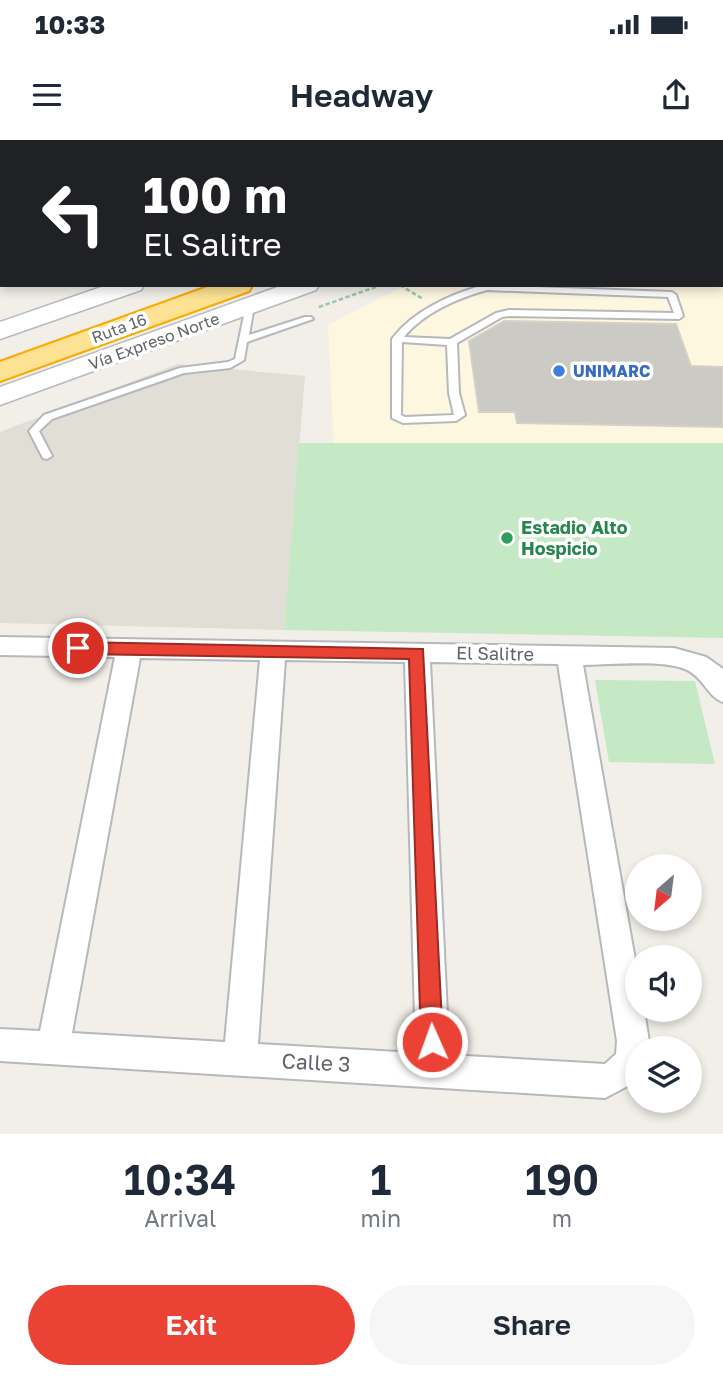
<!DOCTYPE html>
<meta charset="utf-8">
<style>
:root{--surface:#fff;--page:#f6f6f7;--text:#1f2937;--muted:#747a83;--accent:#ea4335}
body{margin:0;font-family:"Golos Text",sans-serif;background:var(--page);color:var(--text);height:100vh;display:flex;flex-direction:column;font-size:26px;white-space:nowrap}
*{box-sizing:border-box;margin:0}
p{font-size:23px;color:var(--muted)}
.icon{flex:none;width:38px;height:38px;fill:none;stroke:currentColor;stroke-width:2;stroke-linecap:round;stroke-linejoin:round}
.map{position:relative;height:994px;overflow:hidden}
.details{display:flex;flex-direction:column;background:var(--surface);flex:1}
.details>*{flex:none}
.top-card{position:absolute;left:0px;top:0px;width:724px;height:147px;box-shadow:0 4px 10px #0003;background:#202124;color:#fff;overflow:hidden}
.needle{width:46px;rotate:208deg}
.controls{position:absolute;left:625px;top:714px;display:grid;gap:14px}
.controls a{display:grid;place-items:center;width:77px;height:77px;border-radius:50%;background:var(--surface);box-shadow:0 4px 10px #0003;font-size:35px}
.pin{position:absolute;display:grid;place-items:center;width:60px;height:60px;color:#fff;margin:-30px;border:4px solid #fff;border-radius:50%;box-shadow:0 2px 7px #0007}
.me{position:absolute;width:77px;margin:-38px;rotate:358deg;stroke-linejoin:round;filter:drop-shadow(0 0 5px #0008)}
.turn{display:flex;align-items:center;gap:24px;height:147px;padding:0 28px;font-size:32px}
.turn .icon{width:91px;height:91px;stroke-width:2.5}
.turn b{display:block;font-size:49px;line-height:60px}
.eta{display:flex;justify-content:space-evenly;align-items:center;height:119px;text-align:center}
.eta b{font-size:42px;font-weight:600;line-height:49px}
.cta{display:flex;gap:14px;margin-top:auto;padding:14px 28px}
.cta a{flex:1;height:80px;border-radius:42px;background:var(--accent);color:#fff;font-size:28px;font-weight:600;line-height:80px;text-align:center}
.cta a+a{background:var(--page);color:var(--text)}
.status{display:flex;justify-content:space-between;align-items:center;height:49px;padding:0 35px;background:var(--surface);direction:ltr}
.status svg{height:19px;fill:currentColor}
header{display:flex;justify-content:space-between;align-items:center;height:91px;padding:0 28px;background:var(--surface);font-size:32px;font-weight:600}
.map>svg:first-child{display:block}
.commercial{fill:#fef7e0}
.industrial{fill:#e0deda}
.education{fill:#e1ded6}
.green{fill:#c5e8c5}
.building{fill:#cccac5;stroke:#d6d1c6;stroke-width:2}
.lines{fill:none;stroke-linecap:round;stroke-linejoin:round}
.service-casing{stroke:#b5b8bc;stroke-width:4}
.minor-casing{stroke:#b5b8bc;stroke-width:4}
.secondary-casing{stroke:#b6babf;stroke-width:3}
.motorway-casing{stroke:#f9ab00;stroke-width:4}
.path{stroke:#9cc7a9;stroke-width:2.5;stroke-dasharray:4.5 2.5;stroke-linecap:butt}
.service{fill:#fff;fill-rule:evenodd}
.minor{fill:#fff;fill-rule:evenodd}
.secondary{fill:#fff;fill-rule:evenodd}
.motorway{fill:#fde293;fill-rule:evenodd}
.route{fill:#ea4335;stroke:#982c22;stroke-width:2}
.shop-dot{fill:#3f7fe0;stroke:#fff;stroke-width:2.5}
.leisure-dot{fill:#2e9e5b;stroke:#fff;stroke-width:2.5}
.labels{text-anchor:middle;stroke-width:7;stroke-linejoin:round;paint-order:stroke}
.far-street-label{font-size:16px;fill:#5f6368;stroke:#fff}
.far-shop-label{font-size:16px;font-weight:bold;fill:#366cbe;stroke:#fff;text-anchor:start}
.leisure-label{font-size:18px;font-weight:bold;fill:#27864d;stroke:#fff;text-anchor:start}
.street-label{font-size:18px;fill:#5f6368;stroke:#fff}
.near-street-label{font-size:21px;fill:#5f6368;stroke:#fff}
</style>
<div class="status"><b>10:33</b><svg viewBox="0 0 49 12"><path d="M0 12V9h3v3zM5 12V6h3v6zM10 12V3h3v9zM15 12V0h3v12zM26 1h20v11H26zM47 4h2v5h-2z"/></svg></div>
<header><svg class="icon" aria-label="menu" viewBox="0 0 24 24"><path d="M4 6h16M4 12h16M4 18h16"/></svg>Headway<svg class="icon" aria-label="share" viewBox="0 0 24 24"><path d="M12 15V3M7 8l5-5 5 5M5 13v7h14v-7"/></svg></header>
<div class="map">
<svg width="723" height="994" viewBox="0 0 723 994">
<rect width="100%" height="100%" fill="#f1efe8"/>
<path class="commercial" d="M406,145l317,1v157l-389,2 -6,-120z"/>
<path class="industrial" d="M64,0h285l-1,2z"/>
<path class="education" d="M178,224l127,12 -21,254 -284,-7v-191z"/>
<path class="green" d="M299,303h424v195l-439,-8z
M595,540l100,1 20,83 -106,-2z"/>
<path class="building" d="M504,181l172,3 15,42 32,1v60l-206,-4 -2,-11h-36l-10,-71z"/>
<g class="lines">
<g class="service-casing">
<path id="service" d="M214,0h8l-9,2z
M0,25h2v4h-2z
M484,145l188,7 4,3 7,21 -4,3 -170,-3 -7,1 -45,26 2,50 6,22 -9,6 -53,2 -11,-5v-79c21,-28 59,-45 92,-54zM487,150l181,7 6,16 -165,-3 -13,3 -46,26 -46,-2c19,-24 54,-39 83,-47zM402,202l45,3 2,48 5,22 -49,2 -4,-2z
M250,163l4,3 -5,29 56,-18h6l2,2 -66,23 -3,18 -14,8 -46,5 -132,46 -13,12 13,25 -5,3 -4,-1 -14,-27 15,-16 136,-47 48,-6 7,-3 11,-53z"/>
</g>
<g class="minor-casing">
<path id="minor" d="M44,0h14l-15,2z
M104,0h27l1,2h-27z
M477,0h14l-15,2z
M2,96v13h-2v-12z
M0,497l674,11 32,9 17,12v33c-15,-5 -19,-24 -36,-32 -23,-11 -77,-5 -104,-5l54,306v39h7l6,38h-13v33l-32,17 -605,-37v-32l40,2 75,-374 -115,-2zM140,518l120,2 -35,382 -153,-9zM285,520l120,2 11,391 -158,-9zM430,522l128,2 59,377 -1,13 -11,10 -156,-9z"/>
</g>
<g class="secondary-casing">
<path id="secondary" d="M525,0h23l-24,2z
M670,0h23l-24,2z
M107,145h37l-3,5 -141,49v-17z
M283,145h36l-3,5 -316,115v-18z"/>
</g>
<g class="motorway-casing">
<path id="motorway" d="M575,0h25l-26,2z
M610,0h25l-26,2z
M213,145h39l-3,6 -249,90v-19z"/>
</g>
<path class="path" d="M400,145l23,14
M319,167l62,-22"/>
<use href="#service" class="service"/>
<use href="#minor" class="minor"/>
<use href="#secondary" class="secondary"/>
<use href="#motorway" class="motorway"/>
</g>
<path class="route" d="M78,502l345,7 20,393 -4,8 -7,3 -8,-3 -3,-8 -12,-383 -331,-5 -9,-6z"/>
<circle class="shop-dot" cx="559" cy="231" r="7"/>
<circle class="leisure-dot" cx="507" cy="398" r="7"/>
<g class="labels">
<g class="far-street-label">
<text transform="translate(119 188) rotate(-20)" y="6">Ruta 16</text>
<text transform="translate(154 201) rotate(-20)" y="6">Vía Expreso Norte</text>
</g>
<g class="far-shop-label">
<text x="573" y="237">UNIMARC</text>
</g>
<g class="leisure-label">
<text x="521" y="394">Estadio Alto<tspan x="521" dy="21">Hospicio</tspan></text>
</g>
<g class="street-label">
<text transform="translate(495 514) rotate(1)" y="6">El Salitre</text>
</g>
<g class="near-street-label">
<text transform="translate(316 923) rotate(3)" y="7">Calle 3</text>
</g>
</g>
</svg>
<div class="controls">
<a><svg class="needle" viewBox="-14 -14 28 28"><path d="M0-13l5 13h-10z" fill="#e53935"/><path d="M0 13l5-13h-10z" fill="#747a83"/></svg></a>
<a><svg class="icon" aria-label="sound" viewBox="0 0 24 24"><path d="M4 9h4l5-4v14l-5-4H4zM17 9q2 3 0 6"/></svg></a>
<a><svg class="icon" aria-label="layers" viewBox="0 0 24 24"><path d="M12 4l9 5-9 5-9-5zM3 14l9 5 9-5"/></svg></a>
</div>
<div class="pin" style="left:78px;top:508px;background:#d93025"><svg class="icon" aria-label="arrive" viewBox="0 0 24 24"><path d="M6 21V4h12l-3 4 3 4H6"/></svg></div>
<svg class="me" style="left:432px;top:902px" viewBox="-20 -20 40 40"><circle r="17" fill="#ea4335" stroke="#fff" stroke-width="3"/><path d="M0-11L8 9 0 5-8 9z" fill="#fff"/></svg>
<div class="top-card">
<div class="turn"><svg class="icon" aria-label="left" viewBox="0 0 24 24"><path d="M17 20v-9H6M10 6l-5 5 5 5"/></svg><div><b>100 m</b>El Salitre</div></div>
</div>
</div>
<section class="details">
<div class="eta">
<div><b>10:34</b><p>Arrival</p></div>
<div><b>1</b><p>min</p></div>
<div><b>190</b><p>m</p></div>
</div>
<div class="cta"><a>Exit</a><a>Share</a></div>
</section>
